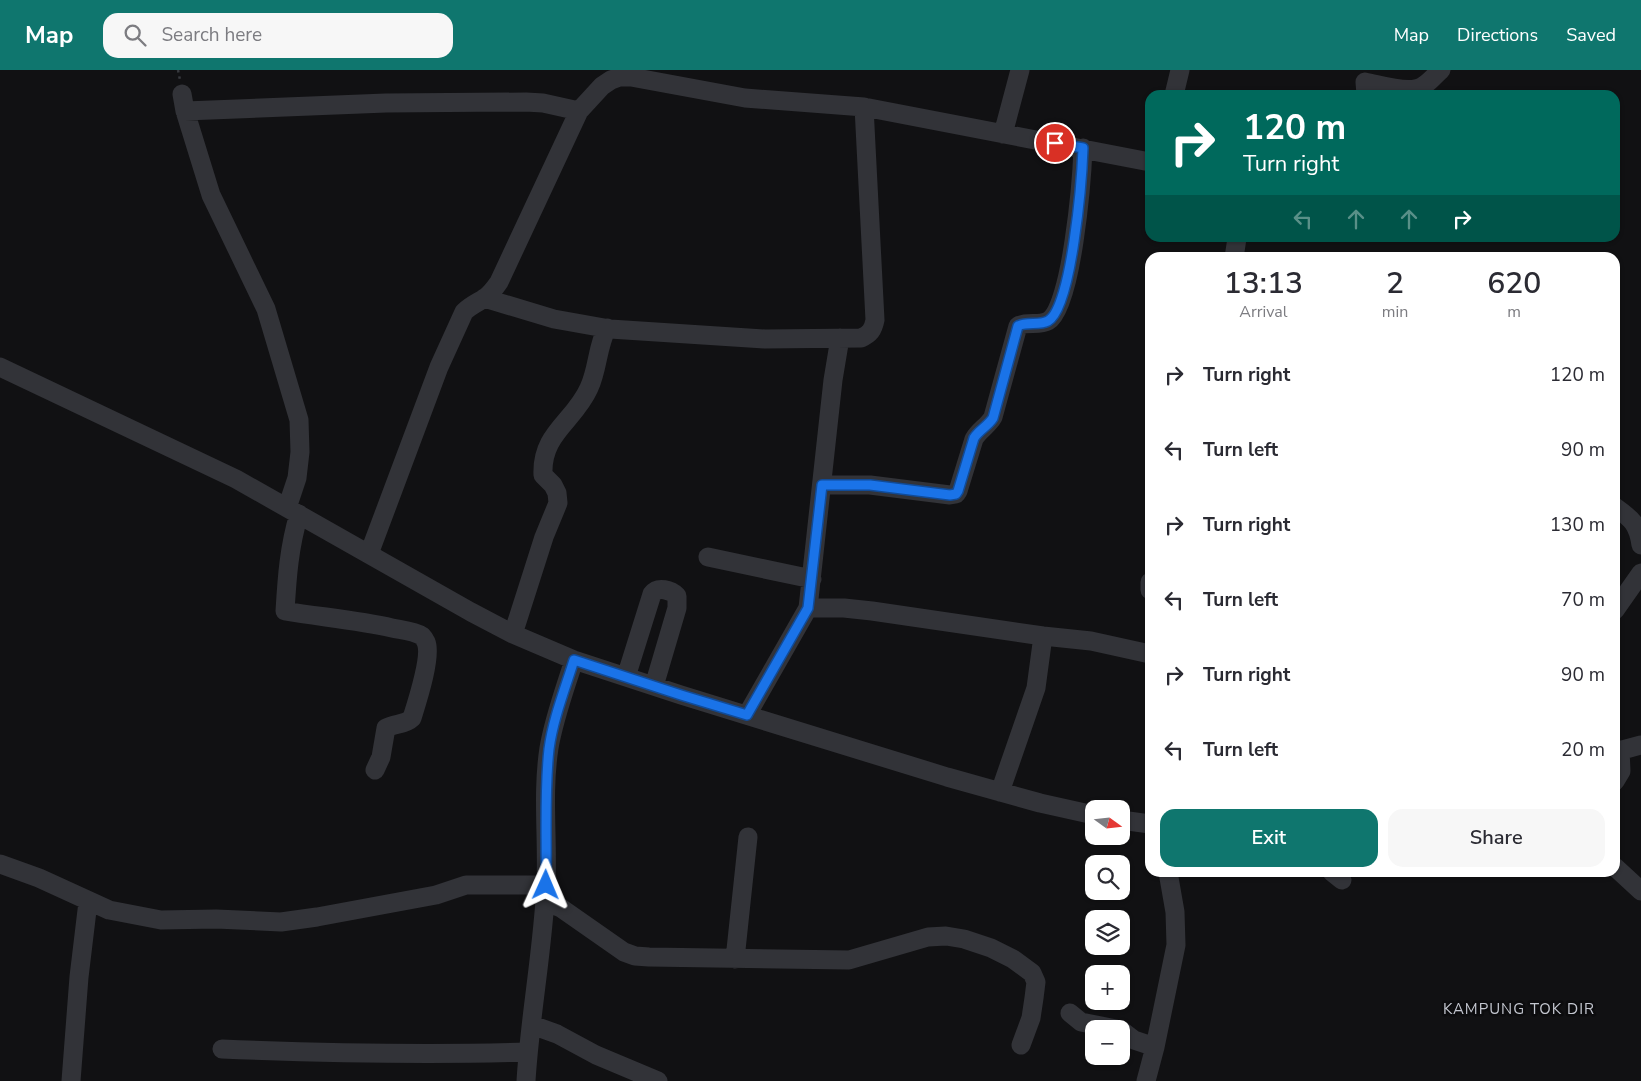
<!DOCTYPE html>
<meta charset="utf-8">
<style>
:root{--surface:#fff;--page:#f7f7f7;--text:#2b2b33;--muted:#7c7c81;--accent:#0f766e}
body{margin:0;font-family:"Nunito Sans",sans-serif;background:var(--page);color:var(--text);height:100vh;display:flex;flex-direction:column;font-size:19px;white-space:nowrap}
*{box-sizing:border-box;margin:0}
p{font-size:16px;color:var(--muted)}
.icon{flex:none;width:28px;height:28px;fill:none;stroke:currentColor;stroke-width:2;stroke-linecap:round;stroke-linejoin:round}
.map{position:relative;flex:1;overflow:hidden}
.details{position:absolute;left:1145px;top:182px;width:475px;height:625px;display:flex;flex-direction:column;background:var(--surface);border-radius:15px;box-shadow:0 1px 4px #0004}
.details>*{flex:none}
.guide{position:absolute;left:1145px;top:20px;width:475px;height:152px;border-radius:15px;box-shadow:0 1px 4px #0004;background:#00695c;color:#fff;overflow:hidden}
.needle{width:32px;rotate:105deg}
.tools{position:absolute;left:1085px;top:730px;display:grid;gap:10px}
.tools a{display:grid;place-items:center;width:45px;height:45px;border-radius:10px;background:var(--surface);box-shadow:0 1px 4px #0004;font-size:25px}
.pin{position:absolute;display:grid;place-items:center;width:42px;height:42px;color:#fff;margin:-21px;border:2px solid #fff;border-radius:50%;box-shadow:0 1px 5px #0007}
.me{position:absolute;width:55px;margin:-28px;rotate:1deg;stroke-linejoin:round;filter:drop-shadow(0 0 4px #0008)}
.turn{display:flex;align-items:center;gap:18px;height:105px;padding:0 15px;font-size:22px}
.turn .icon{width:65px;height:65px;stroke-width:2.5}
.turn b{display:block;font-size:35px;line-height:42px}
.lanes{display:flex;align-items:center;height:48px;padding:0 15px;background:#0003;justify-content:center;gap:25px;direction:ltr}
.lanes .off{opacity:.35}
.eta{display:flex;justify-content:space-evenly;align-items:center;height:85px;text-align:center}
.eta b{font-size:30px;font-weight:600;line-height:35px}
.action{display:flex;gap:10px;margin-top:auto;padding:10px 15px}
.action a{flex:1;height:58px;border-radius:15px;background:var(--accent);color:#fff;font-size:20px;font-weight:600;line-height:58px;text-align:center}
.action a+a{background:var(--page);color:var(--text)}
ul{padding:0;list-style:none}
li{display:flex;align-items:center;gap:15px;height:75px;padding:0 15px}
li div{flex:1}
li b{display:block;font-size:19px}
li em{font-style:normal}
header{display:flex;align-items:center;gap:30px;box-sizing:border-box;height:70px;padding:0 25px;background:var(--accent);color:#fff}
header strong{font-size:24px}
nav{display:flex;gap:28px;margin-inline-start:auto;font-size:18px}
.search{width:350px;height:45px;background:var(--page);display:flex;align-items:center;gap:12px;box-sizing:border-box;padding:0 18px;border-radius:15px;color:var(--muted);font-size:19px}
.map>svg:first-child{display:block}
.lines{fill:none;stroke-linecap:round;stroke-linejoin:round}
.path{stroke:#383a3f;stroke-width:2.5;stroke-dasharray:2.5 4;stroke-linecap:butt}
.minor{stroke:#323338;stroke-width:19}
.route-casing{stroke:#114b97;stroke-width:12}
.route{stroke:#1a73e8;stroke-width:9}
.labels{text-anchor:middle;stroke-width:5;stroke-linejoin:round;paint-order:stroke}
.quarter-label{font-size:15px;letter-spacing:1px;fill:#c4c7d0;stroke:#0c0c0e}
</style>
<header>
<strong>Map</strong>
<div class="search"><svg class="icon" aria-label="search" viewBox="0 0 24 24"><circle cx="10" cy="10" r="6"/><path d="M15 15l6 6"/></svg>Search here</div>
<nav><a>Map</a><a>Directions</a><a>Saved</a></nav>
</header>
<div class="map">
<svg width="1641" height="1011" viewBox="0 0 1641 1011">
<rect width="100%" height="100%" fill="#111113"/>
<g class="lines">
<path class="path" d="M178,0l2,10"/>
<path class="minor" d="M182,24l3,17 26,84 55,114 33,111 1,32 -3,26 -10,30
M1174,25l6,-25
M1366,25l-1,-13c16,3 45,13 58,4 7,-4 12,-11 18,-16
M185,41l201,-8 140,-1 17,1 36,8
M1003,64l17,-64
M1234,188l3,-20
M484,228l70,21 56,10 155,10 96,-1c9,-4 12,-8 14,-18l-11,-213
M0,297l236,112 235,133 42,22 61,26 107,35 266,82 93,26 54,12
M822,415h48l80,10 6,-1 2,-3 16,-52c5,-9 14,-13 19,-22l25,-91c9,-5 21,0 30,-5 24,-13 34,-144 35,-173
M1615,437c17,12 23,17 26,38
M299,444c-10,33 -12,64 -14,97 35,6 72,9 107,17 9,2 22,3 30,8 2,2 3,4 4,6 6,14 -9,60 -14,76 -7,7 -17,5 -26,10l-5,29 -6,13
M369,484l70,-187 25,-55c7,-7 13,-9 21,-14 5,-4 10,-10 14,-16l80,-171 23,-25 9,-6 8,-3h12l114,21 119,9 286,55
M708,487l104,22
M1150,512v8
M808,538h36l28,3 171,25 48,5 59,13
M1615,540l26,-37
M513,564l31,-97 14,-34 -1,-10 -4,-8 -10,-10c-2,-42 31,-53 46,-87 9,-19 8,-41 18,-60
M626,607l26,-83c6,-8 19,-4 25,2v12l-23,78
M747,645l61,-107 25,-228 7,-42
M1615,682l26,-7
M1615,711l6,-10 -1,-21
M1000,722l36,-104 7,-52
M1121,750l29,4
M0,794l39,14 70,32 52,10 55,-1 65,3 36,-5 119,-22 30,-10h80
M1615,797l26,24
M1332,802l10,8
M545,831l16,7 63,44 11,4 14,1 200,3 79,-23 18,-1 18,3 27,9 22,11 19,14 4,9 -2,16 -3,20 -10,27
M735,889l13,-122
M1070,943l11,9 35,7
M532,955l25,9 39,21 62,26
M1121,960l13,10 21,7
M222,979c102,4 204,6 306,3
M71,1011l8,-104 9,-75
M526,1011c4,-66 17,-131 20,-197 2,-45 -4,-91 3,-136 5,-30 16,-59 25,-88
M1146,1011l9,-34 21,-102 -1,-33 -7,-40"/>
</g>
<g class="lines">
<g class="route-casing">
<path id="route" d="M546,815c1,-45 -2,-91 3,-136 4,-30 16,-60 25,-89l107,35 66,20 61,-107 14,-123h48l80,10 6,-1 2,-3 16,-53c5,-8 14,-12 19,-20l25,-92c9,-5 21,0 30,-5 24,-13 34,-144 35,-173l-28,-5"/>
</g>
<use href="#route" class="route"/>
</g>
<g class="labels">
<g class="quarter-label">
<text x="1519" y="944">KAMPUNG TOK DIR</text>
</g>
</g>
</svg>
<div class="tools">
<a><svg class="needle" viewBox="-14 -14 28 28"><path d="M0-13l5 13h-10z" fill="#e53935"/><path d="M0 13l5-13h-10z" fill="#7c7c81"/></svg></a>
<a><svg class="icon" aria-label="search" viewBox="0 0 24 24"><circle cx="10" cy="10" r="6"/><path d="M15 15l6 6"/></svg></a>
<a><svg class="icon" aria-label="layers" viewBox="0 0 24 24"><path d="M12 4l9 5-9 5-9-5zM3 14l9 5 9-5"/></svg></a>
<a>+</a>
<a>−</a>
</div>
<div class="pin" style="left:1055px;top:73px;background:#d93025"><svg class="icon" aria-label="arrive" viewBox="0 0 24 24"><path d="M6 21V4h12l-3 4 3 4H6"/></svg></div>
<svg class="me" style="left:546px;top:815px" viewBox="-20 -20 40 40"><path d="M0-17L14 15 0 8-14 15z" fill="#1a73e8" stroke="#fff" stroke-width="4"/></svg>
<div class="guide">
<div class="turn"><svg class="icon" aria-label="right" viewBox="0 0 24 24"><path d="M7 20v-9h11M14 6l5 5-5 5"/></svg><div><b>120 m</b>Turn right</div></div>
<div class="lanes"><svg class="icon off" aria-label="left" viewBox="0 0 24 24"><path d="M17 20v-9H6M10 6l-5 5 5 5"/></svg><svg class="icon off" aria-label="ahead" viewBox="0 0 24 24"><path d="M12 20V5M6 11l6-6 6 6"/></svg><svg class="icon off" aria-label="ahead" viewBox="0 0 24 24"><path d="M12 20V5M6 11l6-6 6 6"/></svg><svg class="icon" aria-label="right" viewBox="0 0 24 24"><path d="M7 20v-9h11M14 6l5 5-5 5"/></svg></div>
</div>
<section class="details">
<div class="eta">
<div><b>13:13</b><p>Arrival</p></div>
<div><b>2</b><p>min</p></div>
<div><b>620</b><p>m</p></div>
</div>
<ul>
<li><svg class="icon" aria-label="right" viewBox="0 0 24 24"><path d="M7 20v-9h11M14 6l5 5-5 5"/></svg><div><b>Turn right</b></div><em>120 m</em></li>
<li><svg class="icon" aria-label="left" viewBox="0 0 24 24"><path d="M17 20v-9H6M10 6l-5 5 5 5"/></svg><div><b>Turn left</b></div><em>90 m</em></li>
<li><svg class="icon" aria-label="right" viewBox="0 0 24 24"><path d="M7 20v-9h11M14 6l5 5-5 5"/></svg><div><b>Turn right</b></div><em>130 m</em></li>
<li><svg class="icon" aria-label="left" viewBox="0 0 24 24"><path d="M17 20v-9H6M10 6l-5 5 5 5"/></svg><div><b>Turn left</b></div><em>70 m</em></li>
<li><svg class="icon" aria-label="right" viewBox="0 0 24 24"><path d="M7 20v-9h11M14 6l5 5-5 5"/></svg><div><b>Turn right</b></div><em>90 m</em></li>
<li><svg class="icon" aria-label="left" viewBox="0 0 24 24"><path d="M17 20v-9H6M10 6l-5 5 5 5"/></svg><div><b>Turn left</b></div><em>20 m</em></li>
</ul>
<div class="action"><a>Exit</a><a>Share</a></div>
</section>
</div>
